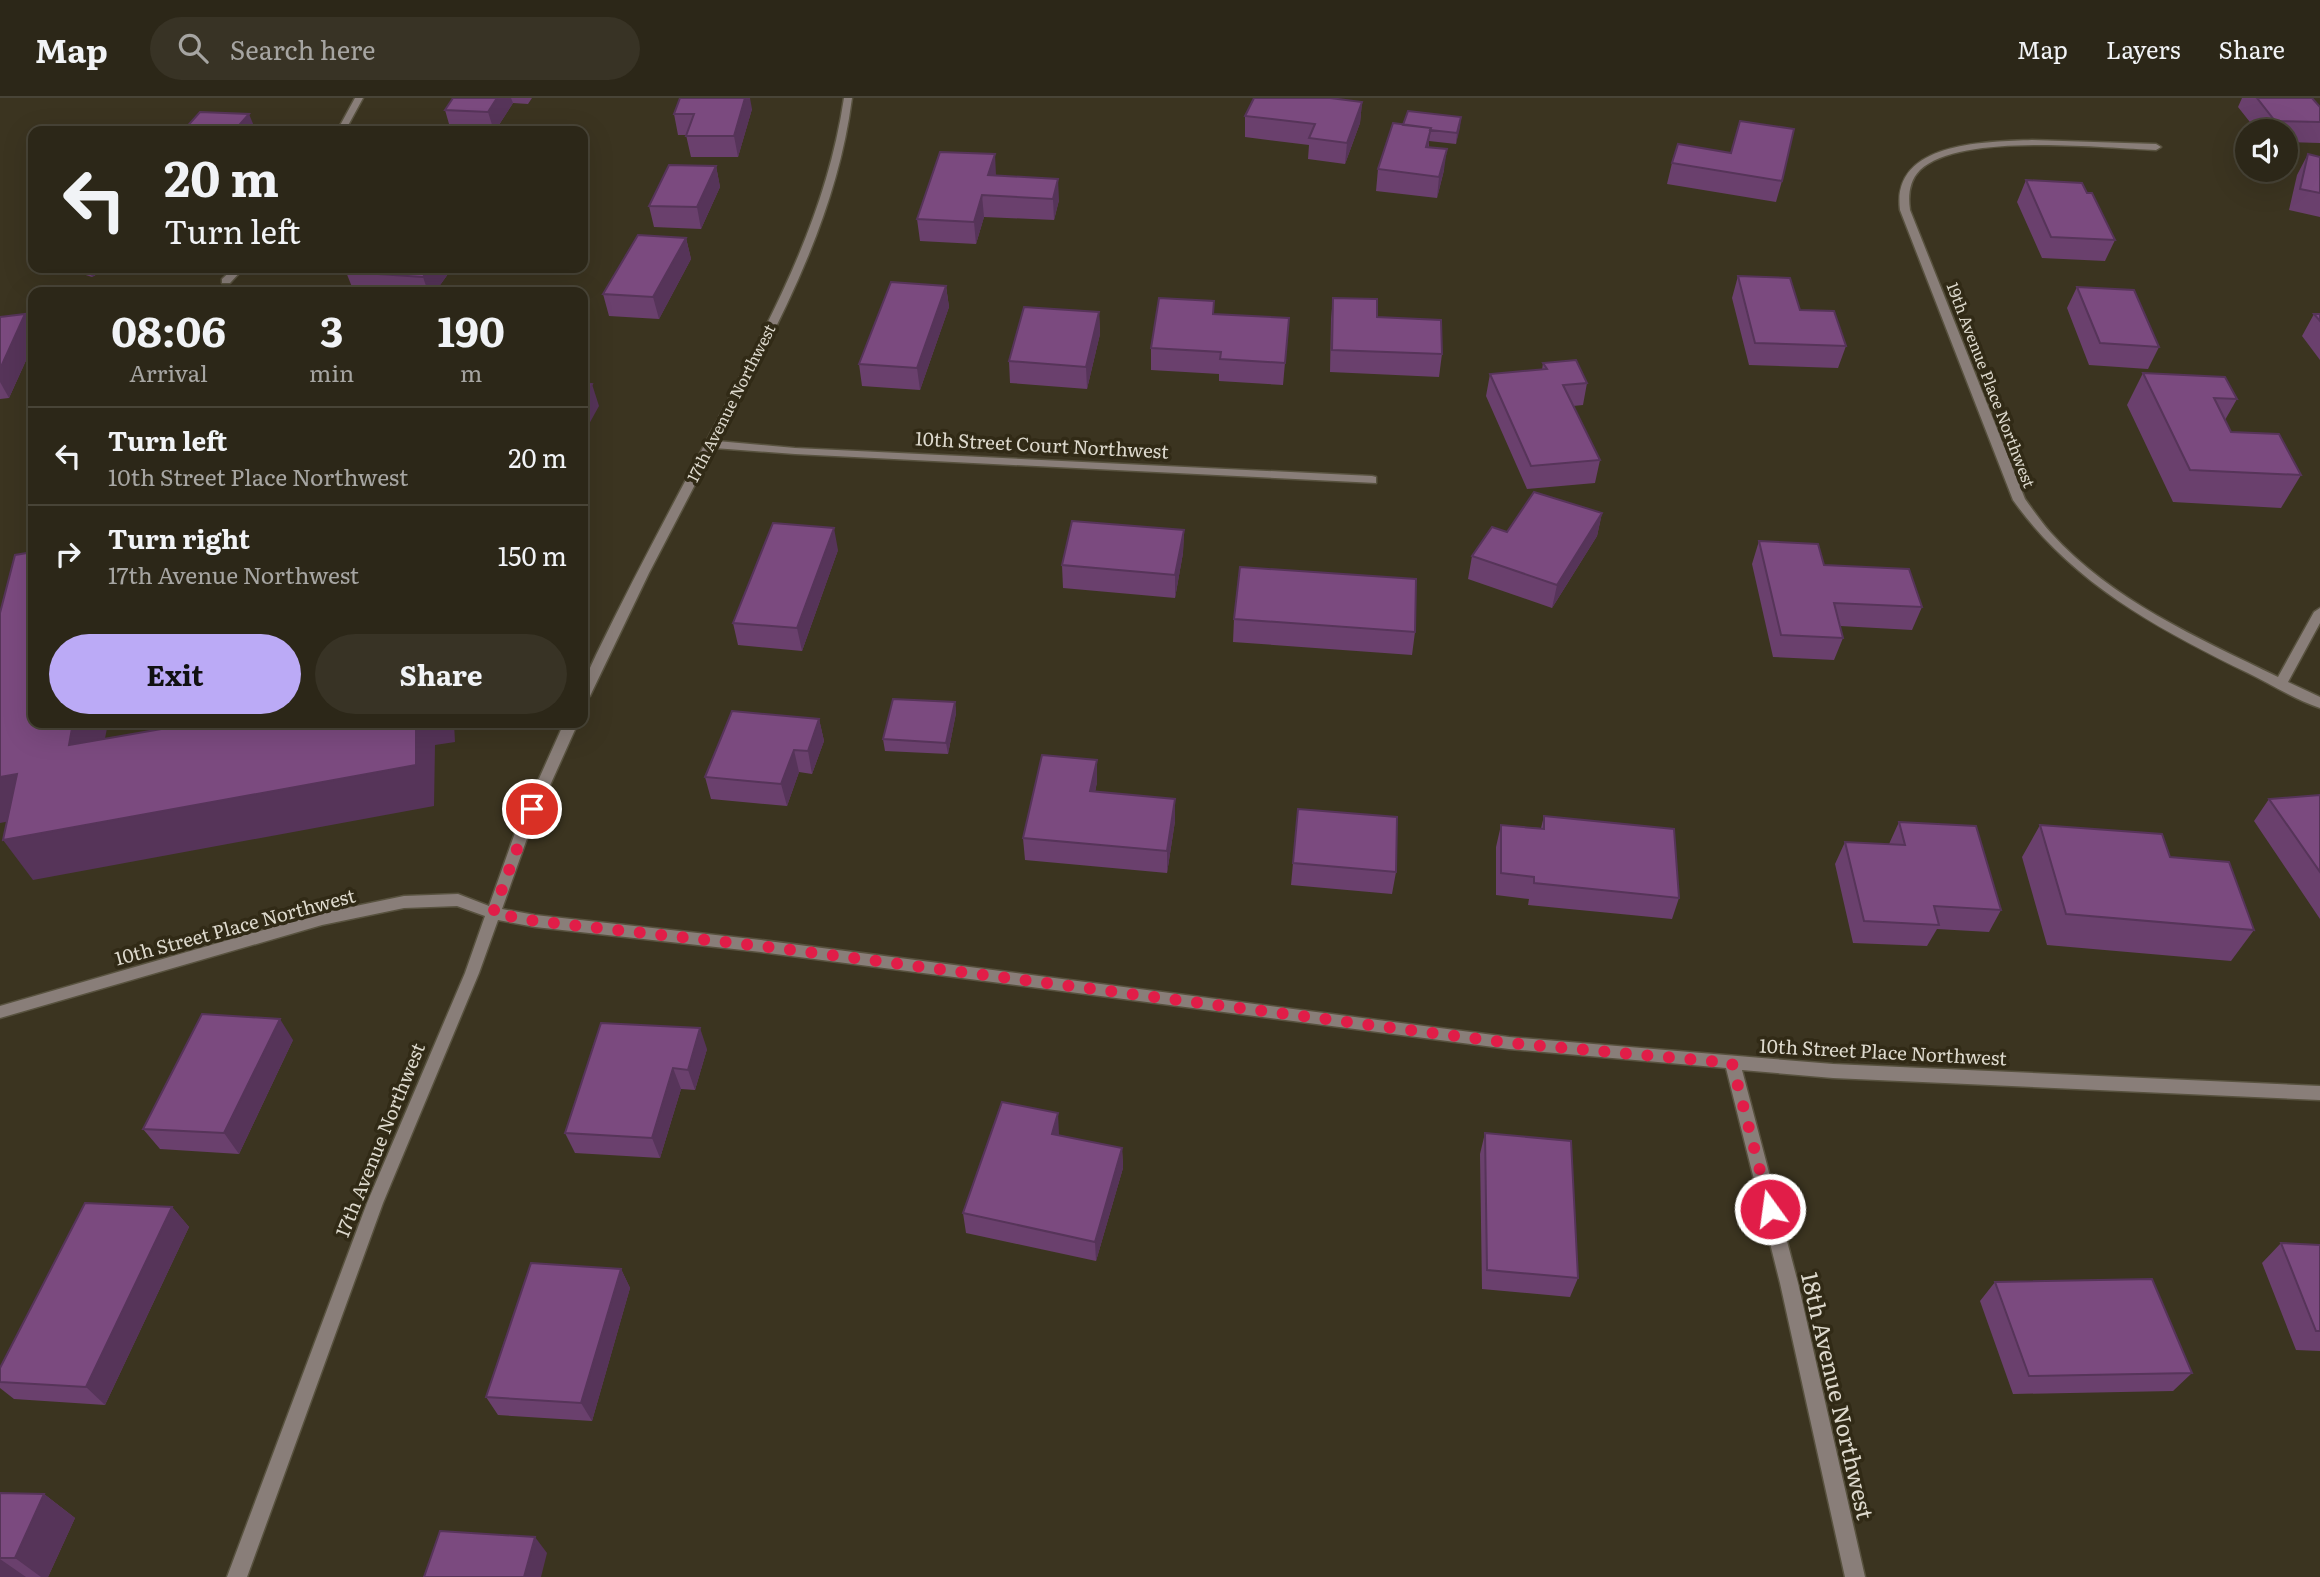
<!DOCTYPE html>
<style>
:root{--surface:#2c2718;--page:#383325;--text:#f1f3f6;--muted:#a6a5a2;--line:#484437;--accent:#bbaaf6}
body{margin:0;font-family:Literata,serif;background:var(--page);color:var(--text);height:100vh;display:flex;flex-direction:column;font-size:26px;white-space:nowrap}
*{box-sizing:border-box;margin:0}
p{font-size:23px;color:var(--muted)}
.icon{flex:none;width:38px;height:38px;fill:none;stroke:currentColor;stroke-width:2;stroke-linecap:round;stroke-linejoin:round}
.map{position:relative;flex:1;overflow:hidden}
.panel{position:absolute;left:28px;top:189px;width:560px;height:441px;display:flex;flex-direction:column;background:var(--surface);border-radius:14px;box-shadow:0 7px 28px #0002,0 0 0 2px var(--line)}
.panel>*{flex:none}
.top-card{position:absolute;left:28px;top:28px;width:560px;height:147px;border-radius:14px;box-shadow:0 7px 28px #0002,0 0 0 2px var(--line);background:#2c2718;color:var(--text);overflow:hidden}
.fabs{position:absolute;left:2235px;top:21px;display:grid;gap:14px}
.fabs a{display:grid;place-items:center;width:63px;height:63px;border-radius:50%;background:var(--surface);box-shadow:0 7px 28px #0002,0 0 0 2px var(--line);font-size:35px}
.pin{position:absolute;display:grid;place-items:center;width:60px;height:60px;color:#fff;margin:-30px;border:4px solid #fff;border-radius:50%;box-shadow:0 2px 7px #0007}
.me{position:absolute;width:77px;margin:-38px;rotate:346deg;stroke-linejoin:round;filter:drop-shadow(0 0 5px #0008)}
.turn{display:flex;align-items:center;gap:24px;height:147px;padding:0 21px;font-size:32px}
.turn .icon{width:91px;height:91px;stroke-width:2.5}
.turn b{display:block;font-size:49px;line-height:60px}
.eta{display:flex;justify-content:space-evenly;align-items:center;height:119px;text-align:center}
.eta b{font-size:42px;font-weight:700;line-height:49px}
.button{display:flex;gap:14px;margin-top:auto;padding:14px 21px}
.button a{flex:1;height:80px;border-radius:42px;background:var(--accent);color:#111;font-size:28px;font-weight:700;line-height:80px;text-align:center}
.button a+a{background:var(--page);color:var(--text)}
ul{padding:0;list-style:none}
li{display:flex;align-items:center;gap:21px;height:98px;padding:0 21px;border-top:2px solid var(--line)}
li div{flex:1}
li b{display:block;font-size:26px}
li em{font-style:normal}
header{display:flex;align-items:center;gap:42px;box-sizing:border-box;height:98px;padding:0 35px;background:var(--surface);border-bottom:2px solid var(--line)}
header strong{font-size:33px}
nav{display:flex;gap:38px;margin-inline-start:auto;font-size:24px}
.search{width:490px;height:63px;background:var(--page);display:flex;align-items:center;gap:18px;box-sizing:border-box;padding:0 24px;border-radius:38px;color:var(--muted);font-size:26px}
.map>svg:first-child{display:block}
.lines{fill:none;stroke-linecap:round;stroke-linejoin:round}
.street-casing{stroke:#58523f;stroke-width:3}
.street{fill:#897e79;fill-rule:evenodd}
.wall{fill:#6a406d}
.shaded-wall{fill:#563459}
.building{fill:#7b4a7f;stroke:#563459;stroke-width:2}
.route{stroke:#e11d48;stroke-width:12;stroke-dasharray:0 21.6}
.labels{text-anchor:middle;stroke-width:7;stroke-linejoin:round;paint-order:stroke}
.far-street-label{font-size:16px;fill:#ddd9cd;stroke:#312a16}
.street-label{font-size:19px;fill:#ddd9cd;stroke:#312a16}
.near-street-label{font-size:23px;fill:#ddd9cd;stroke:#312a16}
</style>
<header>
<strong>Map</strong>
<div class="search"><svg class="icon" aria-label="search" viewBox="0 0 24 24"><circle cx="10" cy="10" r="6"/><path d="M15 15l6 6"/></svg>Search here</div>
<nav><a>Map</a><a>Layers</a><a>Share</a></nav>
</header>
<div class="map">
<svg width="2320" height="1479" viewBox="0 0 2320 1479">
<rect width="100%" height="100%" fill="#3b3420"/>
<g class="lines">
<g class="street-casing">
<path id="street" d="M355,0h8l-18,33h-8z
M844,0h8c-16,125 -77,232 -135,343l78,7 577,28 4,1v6l-581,-29 -81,-6 -65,125 -59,123 -7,4v-17l13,-28c41,-85 86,-167 130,-251 52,-100 101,-192 118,-306z
M2032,42l124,4 5,3 -5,3c-55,-2 -195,-18 -236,20 -11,11 -12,26 -10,40l115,289c8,11 17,24 26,34 60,67 147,105 227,144l36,-65 6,-4v15l-32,59 32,15v11c-25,-8 -49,-24 -72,-35 -90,-44 -176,-90 -235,-173l-113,-290c-9,-69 86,-68 132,-70z
M234,170h10l-14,15h-8v-4z
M564,625h14l-48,107 -28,79 33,6 226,25 748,97 324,27 487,22v14l-487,-22 -91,-8 56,213 67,294h-20l-65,-294 -54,-215 -217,-19 -748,-97 -226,-25 -37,-7 -19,53 -96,230 -136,374h-20l140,-374 98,-230 20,-57 -28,-10 -53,2 -82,17 -322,93v-12l322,-93 82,-17 54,-2 31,12 27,-76z"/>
</g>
<use href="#street" class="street"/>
</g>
<path class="wall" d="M453,0h79l-4,6 -15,-1 -18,28h-44l-6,-21z
M2242,0h70l8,9v36l-34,-1v-11h-29l-19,-24z
M1362,4l-2,21 -15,41 -37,-5 1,-14 -64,-8v-21z
M752,11l-14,48h-47l-5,-22h-8l-4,-21z
M1461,19l-5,27 -27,-3v6l15,23 -7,28 -61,-7 2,-22 25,-44z
M1731,55l51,28 -6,21 -109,-18 5,-21z
M2308,56l12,3v60l-31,-7 8,-35z
M716,68l4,21 -19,42 -47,-2 -5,-21z
M996,78l63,24 -5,20 -70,-3 -8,27 -56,-3 -3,-22z
M2026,82l89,60 -10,21 -63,-3 -25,-56z
M686,140l5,21 -32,60 -50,-3 -6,-22z
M64,170h44l-16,9z
M350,170h95l3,6 -13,18h-81l-8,-20z
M1738,178l62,34 46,36 -8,22 -89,-3 -17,-67z
M946,188l3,21 -29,83 -58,-4 -3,-22z
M2077,189l82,60 -11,22 -59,-4 -22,-57z
M1333,200l44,19 65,37 -3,23 -109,-5 1,-53z
M1214,203v13l75,4 -6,67 -64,-4v-7l-68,-4v-22z
M1099,214l1,22 -13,55 -77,-6 -1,-22z
M25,216l8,15v16l-24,53 -9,1v-82z
M2314,216h6v46l-18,-24z
M1543,265l44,20 -4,22 -10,1 27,54 -5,23 -68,6 -41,-93 4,-22 52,-4z
M2143,275l94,26 -12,21 6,12 70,43 -20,33 -108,-6 -46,-97z
M1602,415l-5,23 -45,72 -84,-29 4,-23 35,-24z
M1184,432l-1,23 -8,45 -112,-10 -1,-23z
M1759,443l65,24 98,42 -10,23 -72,-4 3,12 -9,22 -61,-3 -21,-93z
M838,452l-36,101 -64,-6 -5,-22z
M1234,521l181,13 -3,23 -179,-13z
M955,604l1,11 -8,41 -63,-3 -2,-12z
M819,621l5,22 -12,33 -13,-2 -12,34 -76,-7 -6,-22z
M1097,684l-2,10 80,29 -8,52 -142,-13 -2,-22z
M2320,697v124l-66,-98 15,-22z
M1298,711l98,63 -4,22 -101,-9z
M1544,718l135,82 -7,21 -144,-14 1,-6 -33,-4v-48l5,-22 40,3z
M1899,724l102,88 -12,22 -52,-3 -10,17 -74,-3 -18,-79 10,-22 44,2z
M2040,727l130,32 84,73 -23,31 -184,-16 -25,-88z
M293,942l-54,114 -79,-5 -17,-20z
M707,951l-12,41 -14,-1 -21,69 -85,-5 -10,-20z
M1485,1035l93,145 -8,19 -88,-8 -2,-135z
M1059,1036v1l63,13 1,20 -27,93 -130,-28 -3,-20z
M172,1109l17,20 -84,178 -91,-6 -14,-11v-20z
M2281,1145l39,2v106l-24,-1 -34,-87z
M621,1171l9,19 -38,133 -94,-6 -12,-18z
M1995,1184l197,91 -19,18 -160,3 -33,-93z
M0,1395l44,1 31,24 -27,59h-48z"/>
<path class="shaded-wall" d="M497,0h14l2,5 -18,28h-1l-6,-19z
M745,0h5l2,11 -14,48 -4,-21z
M1362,4l-2,21 -15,41 2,-21z
M249,16l7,17h-22z
M1461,19l-1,11 -4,16 1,-11z
M1431,30l-3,21 -2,-2z
M1447,51l-3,21 -7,28 2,-21z
M995,56l1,21 -6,22 -2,-22z
M716,68l4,21 -19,42 -4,-22z
M1058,81l1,21 -5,20 -1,-21z
M982,97l2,22 -8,27 -2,-22z
M686,140l5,21 -32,60 -6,-22z
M88,170h20l-16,9z
M429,170h16l3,6 -13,18h-7l-5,-15z
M946,188l3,21 -29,83 -3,-22z
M1099,214l1,22 -13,55 -1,-22z
M25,216l8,15v16l-24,53 -9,-16v-13z
M592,286l7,22 -16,29v-34z
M1602,415l-5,23 -45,72 5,-23z
M834,430l4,22 -36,101 -5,-23z
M1184,432l-1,23 -8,45v-23z
M955,604l1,11 -8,41 -2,-11z
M819,621l5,22 -12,33 -4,-23z
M73,625h35l-12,62 -27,-40z
M416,625h38l1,19 -20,3 -1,61 -401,74 -30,-40z
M794,652l5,22 -12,34 -6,-22z
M1097,662v22l-6,31 -1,-22z
M17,676l29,40 -46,9v-46z
M1175,701v22l-8,52v-22z
M280,921l13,21 -54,114 -15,-21z
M700,930l7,21 -12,41 -7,-20z
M673,970l8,21 -21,69 -8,-20z
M1058,1015l1,21 -6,20 -1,-20z
M1122,1050l1,20 -27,93 -1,-19z
M172,1109l17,20 -84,178 -19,-18z
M621,1171l9,19 -38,133 -11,-18z
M44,1396l31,24 -27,59h-7l-26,-19z
M535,1439l12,16 -6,24h-17z
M0,1461l26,18h-26z"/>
<path class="building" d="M453,0h44l-9,14 -43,-2z
M680,0h65l-11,38h-48l8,-22h-20z
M1254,0h76l32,4 -15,41 -38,-5 6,-14 -70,-8z
M2257,0h55l8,9v15l-45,-1z
M1408,13l53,6 -4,16 -27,-3 1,-2 -28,-3z
M200,14l49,2 -15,17h-51z
M1740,23l54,8 -12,52 -110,-18 6,-19 53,9z
M1393,25l38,5 -5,19 21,2 -8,28 -61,-8z
M940,54l55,2 -7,21 70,4 -5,20 -71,-4 -8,27 -57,-3z
M2308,56l12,3v36l-20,-4z
M669,67l47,1 -19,41 -48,-1z
M2026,82l56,3 5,10h5l23,47 -64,-3z
M638,137l48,3 -33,59 -50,-3z
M350,170h79l-6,9 -77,-5z
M1738,178l52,2 10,32 34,1 12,35 -91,-3z
M891,184l55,4 -29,82 -58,-4z
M2077,189l57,3 25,57 -59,-4z
M1159,200l55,3 -1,13 76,4 -4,45 -65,-4 1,-7 -70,-4z
M1333,200l44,1v18l64,3 1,34 -110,-4z
M1024,209l75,5 -13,55 -77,-6z
M25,216l-25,55v-52z
M2314,216h6v7z
M1576,262l11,23 -24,2 37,75 -69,6 -41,-92 57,-5 -4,-6z
M2143,275l82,4 12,22 -23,-1 17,34 48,2 22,41 -111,-5z
M583,285l9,1 -9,17z
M1534,394l68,21 -45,72 -85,-29 20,-29 15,5z
M1072,423l112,9 -9,45 -113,-10z
M773,425l61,5 -37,100 -64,-5z
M1759,443l59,3 6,21 85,4 13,38 -88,-4 9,35 -62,-3z
M33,454v171h40l-4,22 127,-22h220v42l-413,75 14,-66 -17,3v-164l15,-58z
M1240,469l176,12 -1,53 -181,-13z
M893,601l62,3 -9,41 -63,-4z
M732,613l87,8 -11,32 -14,-1 -13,34 -76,-7z
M1042,657l55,5 -7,31 85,8 -8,52 -144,-13z
M2320,697v77l-51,-73z
M1298,711l99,8 -1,55 -103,-9z
M1544,718l130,13 5,69 -145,-15v-6l-33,-4v-48l43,4z
M1899,724l77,4 25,84 -67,-4 5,19 -75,-4 -19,-79 60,3z
M2040,727l122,9 8,23 59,5 25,68 -188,-16z
M202,916l78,5 -56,114 -81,-4z
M601,925l99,5 -12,42 -15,-2 -21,70 -87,-5z
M1002,1004l56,11 -6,21 70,14 -27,94 -132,-29z
M1485,1035l86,8 7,137 -91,-8z
M85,1105l87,4 -86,180 -86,-5v-14z
M2281,1145l39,2v86h-4z
M531,1165l90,6 -40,134 -95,-6z
M2152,1181l40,94 -163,3 -34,-94z
M0,1395l44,1 -29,64h-15z
M440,1433l95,6 -11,40h-100z"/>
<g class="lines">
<path class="route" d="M532,711l-39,104 42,8 226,25 749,97 222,20 38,146"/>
</g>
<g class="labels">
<g class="far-street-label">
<text transform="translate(1991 287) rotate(69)" y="6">19th Avenue Place Northwest</text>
<text transform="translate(731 305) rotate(-63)" y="6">17th Avenue Northwest</text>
</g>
<g class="street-label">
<text transform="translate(1042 347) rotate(3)" y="7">10th Street Court Northwest</text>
<text transform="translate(235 829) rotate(-15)" y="7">10th Street Place Northwest</text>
<text transform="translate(1883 954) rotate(3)" y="7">10th Street Place Northwest</text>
<text transform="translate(380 1042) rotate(-68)" y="7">17th Avenue Northwest</text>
</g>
<g class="near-street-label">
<text transform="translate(1837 1298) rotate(77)" y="8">18th Avenue Northwest</text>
</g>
</g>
</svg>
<div class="fabs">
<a><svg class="icon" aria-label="sound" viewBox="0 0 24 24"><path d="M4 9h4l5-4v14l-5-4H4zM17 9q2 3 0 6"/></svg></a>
</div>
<div class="pin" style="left:532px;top:711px;background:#d93025"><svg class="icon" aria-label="arrive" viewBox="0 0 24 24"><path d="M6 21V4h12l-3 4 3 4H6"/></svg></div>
<svg class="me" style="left:1770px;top:1111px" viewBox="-20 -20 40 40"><circle r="17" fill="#e11d48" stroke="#fff" stroke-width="3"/><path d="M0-11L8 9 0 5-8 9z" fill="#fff"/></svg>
<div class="top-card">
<div class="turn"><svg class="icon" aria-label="left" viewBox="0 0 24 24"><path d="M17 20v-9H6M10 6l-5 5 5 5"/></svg><div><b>20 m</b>Turn left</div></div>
</div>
<section class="panel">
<div class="eta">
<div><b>08:06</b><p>Arrival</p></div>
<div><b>3</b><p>min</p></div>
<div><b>190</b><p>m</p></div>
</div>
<ul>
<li><svg class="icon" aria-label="left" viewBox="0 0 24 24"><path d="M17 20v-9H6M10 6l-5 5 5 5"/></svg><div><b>Turn left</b><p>10th Street Place Northwest</p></div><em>20 m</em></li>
<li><svg class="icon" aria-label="right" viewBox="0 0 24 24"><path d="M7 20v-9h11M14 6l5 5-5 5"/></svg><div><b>Turn right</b><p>17th Avenue Northwest</p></div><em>150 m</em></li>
</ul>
<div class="button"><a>Exit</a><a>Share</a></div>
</section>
</div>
